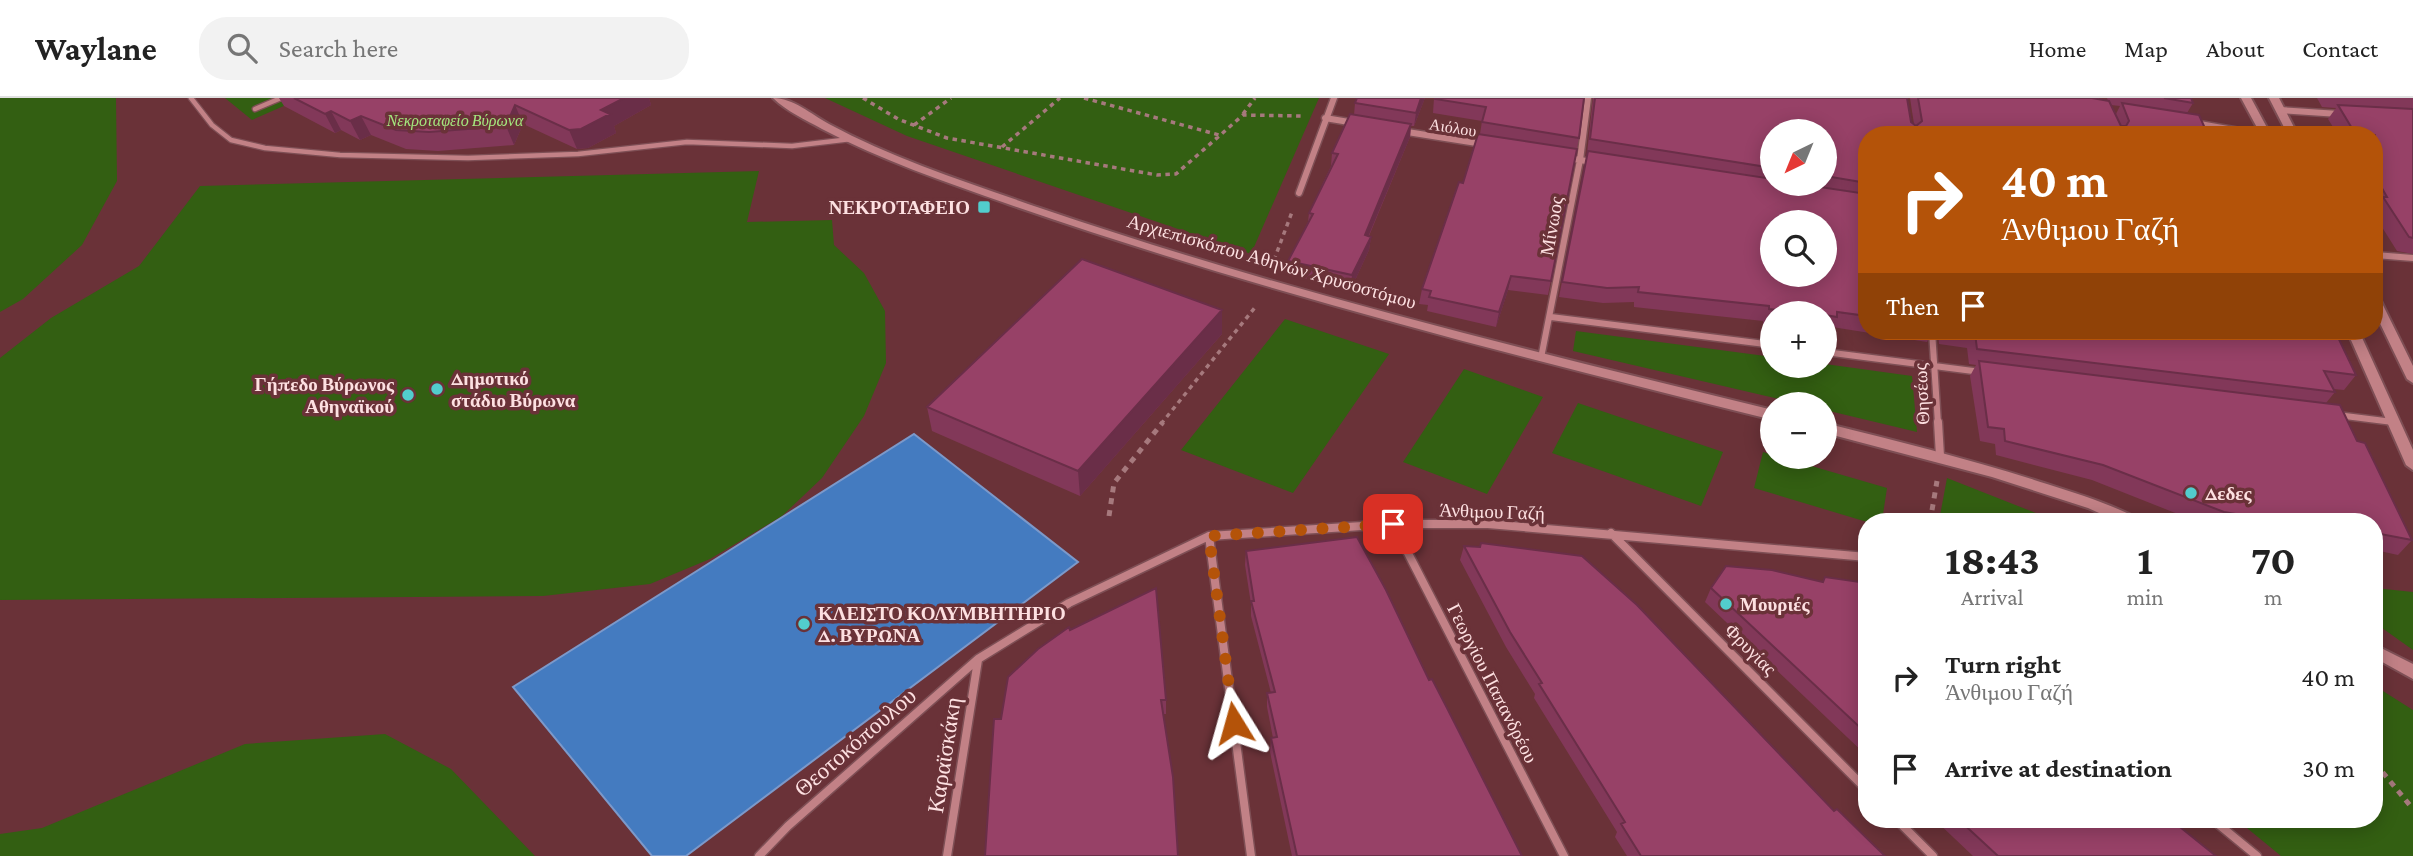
<!DOCTYPE html>
<meta charset="utf-8">
<style>
:root{--surface:#fff;--page:#f2f2f2;--text:#222;--muted:#767676;--line:#e0e0e0}
body{margin:0;font-family:"Crimson Pro",serif;background:var(--page);color:var(--text);height:100vh;display:flex;flex-direction:column;font-size:26px;white-space:nowrap}
*{box-sizing:border-box;margin:0}
p{font-size:23px;color:var(--muted)}
.icon{flex:none;width:38px;height:38px;fill:none;stroke:currentColor;stroke-width:2;stroke-linecap:round;stroke-linejoin:round}
.map{position:relative;flex:1;overflow:hidden}
.details{position:absolute;left:1858px;top:415px;width:525px;height:315px;display:flex;flex-direction:column;background:var(--surface);border-radius:28px;box-shadow:0 4px 18px #0003}
.details>*{flex:none}
.top-card{position:absolute;left:1858px;top:28px;width:525px;height:214px;border-radius:28px;box-shadow:0 4px 18px #0003;background:#b45309;color:#fff;overflow:hidden}
.needle{width:46px;rotate:223deg}
.tools{position:absolute;left:1760px;top:21px;display:grid;gap:14px}
.tools a{display:grid;place-items:center;width:77px;height:77px;border-radius:50%;background:var(--surface);box-shadow:0 4px 18px #0003;font-size:35px}
.pin{position:absolute;display:grid;place-items:center;width:60px;height:60px;color:#fff;margin:-30px;border-radius:14px;box-shadow:0 4px 10px #0006}
.me{position:absolute;width:77px;margin:-38px;rotate:352deg;stroke-linejoin:round;filter:drop-shadow(0 0 5px #0008)}
.turn{display:flex;align-items:center;gap:24px;height:147px;padding:0 28px;font-size:32px}
.turn .icon{width:91px;height:91px;stroke-width:2.5}
.turn b{display:block;font-size:49px;line-height:60px}
.then{display:flex;align-items:center;height:66px;padding:0 28px;background:#0003;gap:14px;font-size:26px}
.eta{display:flex;justify-content:space-evenly;align-items:center;height:119px;text-align:center}
.eta b{font-size:42px;font-weight:700;line-height:49px}
ul{padding:0;list-style:none}
li{display:flex;align-items:center;gap:21px;height:91px;padding:0 28px}
li div{flex:1}
li b{display:block;font-size:26px}
li em{font-style:normal}
header{display:flex;align-items:center;gap:42px;box-sizing:border-box;height:98px;padding:0 35px;background:var(--surface);border-bottom:2px solid var(--line)}
header strong{font-size:33px}
nav{display:flex;gap:38px;margin-inline-start:auto;font-size:24px}
.search{width:490px;height:63px;background:var(--page);display:flex;align-items:center;gap:18px;box-sizing:border-box;padding:0 24px;border-radius:28px;color:var(--muted);font-size:26px}
.map>svg:first-child{display:block}
.green{fill:#335f12}
.water{fill:#447bc0;stroke:#7c99ca;stroke-width:2}
.lines{fill:none;stroke-linecap:round;stroke-linejoin:round}
.lane-casing{stroke:#7e4f55;stroke-width:7}
.street-far1-casing{stroke:#7e4f55;stroke-width:9}
.street-casing{stroke:#7e4f55;stroke-width:11}
.secondary-casing{stroke:#7e4f55;stroke-width:4}
.path-far1{stroke:#a6797d;stroke-width:3.5;stroke-dasharray:4.5 4.5;stroke-linecap:butt}
.path{stroke:#a6797d;stroke-width:5;stroke-dasharray:6 6;stroke-linecap:butt}
.lane{stroke:#c28186;stroke-width:4.5}
.street-far1{stroke:#c28186;stroke-width:6}
.street{stroke:#c28186;stroke-width:8}
.secondary{fill:#c28186;fill-rule:evenodd}
.wall{fill:#823859;fill-rule:evenodd}
.shaded-wall{fill:#6a2e48}
.building{fill:#974167;stroke:#6a2e48;stroke-width:2;fill-rule:evenodd}
.route{stroke:#b45309;stroke-width:12;stroke-dasharray:0 21.6}
.poi-dot{fill:#52cdcd;stroke:#6a3238;stroke-width:2.5}
.labels{text-anchor:middle;stroke-width:7;stroke-linejoin:round;paint-order:stroke}
.far-park-label{font-size:16px;font-style:italic;fill:#a4e67d;stroke:#6a3238}
.far-street-label{font-size:16px;fill:#fde0e1;stroke:#6a3238}
.poi-label{font-size:19px;font-weight:bold;fill:#fde0e1;stroke:#6a3238;text-anchor:start}
.street-label{font-size:19px;fill:#fde0e1;stroke:#6a3238}
.near-street-label{font-size:23px;fill:#fde0e1;stroke:#6a3238}
</style>
<header>
<strong>Waylane</strong>
<div class="search"><svg class="icon" aria-label="search" viewBox="0 0 24 24"><circle cx="10" cy="10" r="6"/><path d="M15 15l6 6"/></svg>Search here</div>
<nav><a>Home</a><a>Map</a><a>About</a><a>Contact</a></nav>
</header>
<div class="map">
<svg width="2413" height="758" viewBox="0 0 2413 758">
<rect width="100%" height="100%" fill="#6a3238"/>
<path class="green" d="M0,0h116l1,83 -35,64 -59,54 -23,13z
M225,0h77l-50,22z
M825,0h494l-68,156 -344,-118z
M759,73l-12,51 85,-2 2,25 30,28 21,38 1,52 -22,53 -42,62 -40,38 -72,43 -60,25 -107,12 -543,4v-242l51,-40 88,-52 61,-80z
M1285,221l104,35 -96,139 -112,-43z
M1576,233l197,26v9l52,-2 87,12 5,56 -92,-22v-6h-25l-227,-53z
M1464,271l79,28 -56,97 -84,-32z
M1578,305l145,49 -22,54 -149,-53z
M1763,354l124,36 -5,33 -15,1 -113,-34z
M1947,380l109,43h-117z
M2375,490l38,4v58l-38,-27z
M2375,588l38,24v146h-132l-45,-37h139z
M385,636l66,35 84,87h-535v-22l42,-6 203,-84z"/>
<path class="water" d="M914,336l164,128 -392,294h-34l-139,-169z"/>
<g class="lines">
<g class="lane-casing">
<path id="lane" d="M191,0l21,27 19,15 34,8 75,7 128,3 110,-4 109,-12 105,4 59,-7
M255,11l26,-11"/>
</g>
<g class="street-far1-casing">
<path id="street-far1" d="M2280,12l59,4
M1325,20l30,5
M2194,25l68,12
M1401,33l82,13
M1567,60l26,4
M1299,95l35,-95
M2375,157l38,3
M1551,219l222,28
M1932,233l6,93
M1825,254l156,20
M1541,260l39,-198 8,-62
M2337,317l56,7"/>
</g>
<g class="street-casing">
<path id="street" d="M1938,324l2,34
M1393,426l171,332
M1611,435l256,257
M1209,438l42,320
M1896,721l37,37
M2212,721l45,37
M759,758l29,-30 190,-167 91,-56 140,-67 184,-12h95l379,33
M947,758l31,-196"/>
</g>
<g class="secondary-casing">
<path id="secondary" d="M773,0c20,0 38,16 56,26 67,36 140,59 211,84 240,82 486,142 733,202v10c-258,-64 -514,-129 -765,-216 -63,-22 -127,-44 -186,-75 -16,-9 -36,-18 -49,-31z
M2241,0h10l20,37h-10z
M2269,0h10l19,37h-10z
M2375,199l6,4 32,65v17l-6,-4 -32,-66z
M2347,233h12l54,119v20l-7,-5z
M1825,325c75,19 149,37 222,61 31,10 61,19 90,34l2,4h-20l-31,-14 -96,-31 -167,-44z
M2375,547l38,19v15l-38,-21z"/>
</g>
<path class="path-far1" d="M863,0l35,21 49,19 210,37 19,-1 67,-59 60,1
M1084,0l135,37
M1243,16l12,-16
M914,27l37,-27
M1002,49l58,-49
M1274,162l18,-48
M1161,326l96,-119"/>
<path class="path" d="M1109,418l5,-33 49,-61
M1930,424l7,-41
M2375,665l38,46"/>
<use href="#lane" class="lane"/>
<use href="#street-far1" class="street-far1"/>
<use href="#street" class="street"/>
<use href="#secondary" class="secondary"/>
</g>
<path class="wall" d="M279,0h370l2,7 -37,21 2,7 -28,15 -11,1 -54,-25 -9,21 -76,6 -32,-2 -35,-14 -11,5 -19,-10 -6,3 -51,-27z
M1425,0l-11,28h-3l-1,11 -41,99 2,1 -2,13 -18,39 -64,-14 1,-14 20,-39 1,-9 22,-47 1,-13 22,-38 1,-12z
M1434,0h150l-5,40 -31,157 -40,-5 -12,37 -69,-16 1,-6 -9,-1 3,-15 41,-106 17,-49 2,-13 -49,-8z
M1593,0h314l4,24 3,2 -4,-26h189v1l9,2 -1,-3h84l2,5 -6,10 21,22h-341v196h66l-6,11 -95,-15 -2,5 -5,-1v-18h-52v12l-10,-1v-3l-129,-14v-5l-31,1 -44,-6 28,-143zM2111,7l9,1 -4,8zM1773,33h52v53h-52z
M2317,0h96v156l-16,-3 -22,-35v-81h-37l-10,-16 8,-11 -14,-1z
M1222,212v24l-142,162 -148,-65 -5,-24z
M1938,233h397l21,44 -12,15 -11,-1 2,3 -9,11 31,38 55,99 -14,15 -23,-5v-28h-177l-106,-42 -96,-25 -1,-11 -15,-3 -10,-65 6,-11 -7,-1 -2,-16 -28,-4z
M1464,448l370,265 51,45h-258l-12,-19 2,-5 -83,-134 1,-4 -29,-47 -46,-87z
M1246,453l183,129 93,176h-230l-22,-104 1,-14h2l-6,-31v-14h4l-20,-77v-12l-6,-39z
M1822,484l45,1v173l-162,-154 6,-14z
M1070,532l96,70v14l-165,5z
M1934,721h236l46,37h-243z"/>
<path class="shaded-wall" d="M624,0h25l2,7 -37,21 2,7 -28,15 -11,1 -8,-19 32,-20z
M1421,0h4l-11,28 2,-13z
M515,7l8,19 -9,21 -8,-19z
M331,13l10,19 -6,3 -10,-19z
M361,18l10,19 -11,5 -10,-19z
M1411,26l-1,13 -47,112 2,-14z
M1371,139l-2,13 -18,39 1,-14z
M1511,178l-3,14 -12,37 3,-15z
M1222,212v24l-142,162 -2,-25z"/>
<path class="building" d="M294,0h330l-23,12 9,4 -29,15 -12,1 -54,-25 -9,21 -77,6 -33,-2 -35,-14 -11,5 -19,-10 -6,3z
M1357,0h64l-5,15 -61,-10z
M1435,0h149l-5,40 -97,-16 4,-15 -51,-8z
M1595,0h312l4,24 5,4 6,-5 -4,-23h174l17,3 12,25h5l3,-5 -7,-18 77,12 9,20h-341v48l-42,-7v-45h-52v37l-183,-29z
M2164,0h27l2,5z
M2338,7l75,4v129l-4,-1 -26,-40h4l-12,-21v-41h-19z
M1350,16l61,10 -46,111 6,2 -19,38 -64,-14 25,-47 -4,-1 29,-59 -6,-1z
M1478,36l99,15 -26,132 -40,-5 -12,36 -70,-15 2,-6 -9,-2 37,-107 4,1z
M1588,53l185,28v5h27l67,10v122l-30,-4v5l-12,-2v-2h-20l-36,-4v-3l-131,-14 1,-5 -32,1 -45,-6zM1773,124h52v53h-52z
M1082,161l140,51 -144,161 -151,-64z
M1957,233h378l21,44 -32,-4 11,21 -358,-43 -2,-16z
M1979,263l361,44 17,36 8,2 47,97 -37,-7v-11h-66l-17,-4 1,4h-11l-58,-10 -121,-47 -98,-24 -1,-12 -16,-2z
M1357,439l29,53 43,90 3,-1 15,29 75,148h-225l-26,-118 6,-1 -10,-44 8,-1 -24,-91h3l-8,-50z
M1481,445l101,13 55,49 197,206 3,-2 48,47h-244l-20,-32 4,-2 -86,-138 3,-1 -32,-51 -46,-86 16,1z
M1726,468l46,4 51,12 2,-5 42,6v151l-156,-146z
M1156,490l10,112h-5l12,77 5,79h-193l9,-137h7l7,-42 30,-28 31,-22 1,3z
M1958,721h212l46,37h-218z"/>
<g class="lines">
<path class="route" d="M1234,625l-25,-187 184,-12"/>
</g>
<g class="poi-dot">
<rect x="977" y="102" width="14" height="14" rx="3.5"/>
<circle cx="437" cy="291" r="7"/>
<circle cx="408" cy="297" r="7"/>
<circle cx="2191" cy="395" r="7"/>
<circle cx="1726" cy="506" r="7"/>
<circle cx="804" cy="526" r="7"/>
</g>
<g class="labels">
<g class="far-park-label">
<text x="455" y="28">Νεκροταφείο Βύρωνα</text>
</g>
<g class="far-street-label">
<text transform="translate(1453 29) rotate(9)" y="6">Αιόλου</text>
</g>
<g class="poi-label">
<text x="970" y="116" text-anchor="end">ΝΕΚΡΟΤΑΦΕΙΟ</text>
<text x="451" y="287">Δημοτικό<tspan x="451" dy="22">στάδιο Βύρωνα</tspan></text>
<text x="394" y="293" text-anchor="end">Γήπεδο Βύρωνος<tspan x="394" dy="22">Αθηναϊκού</tspan></text>
<text x="2205" y="402">Δεδες</text>
<text x="1740" y="513">Μουριές</text>
<text x="818" y="522">ΚΛΕΙΣΤΟ ΚΟΛΥΜΒΗΤΗΡΙΟ<tspan x="818" dy="22">Δ. ΒΥΡΩΝΑ</tspan></text>
</g>
<g class="street-label">
<text transform="translate(1551 128) rotate(-80)" y="7">Μίνωος</text>
<text transform="translate(1272 163) rotate(16)" y="7">Αρχιεπισκόπου Αθηνών Χρυσοστόμου</text>
<text transform="translate(1921 296) rotate(-93)" y="7">Θησέως</text>
<text transform="translate(1492 413) rotate(2)" y="7">Άνθιμου Γαζή</text>
<text transform="translate(1751 551) rotate(45)" y="7">Φρυγίας</text>
<text transform="translate(1493 585) rotate(63)" y="7">Γεωργίου Παπανδρέου</text>
</g>
<g class="near-street-label">
<text transform="translate(855 644) rotate(-41)" y="8">Θεοτοκόπουλου</text>
<text transform="translate(944 657) rotate(-81)" y="8">Καραϊσκάκη</text>
</g>
</g>
</svg>
<div class="tools">
<a><svg class="needle" viewBox="-14 -14 28 28"><path d="M0-13l5 13h-10z" fill="#e53935"/><path d="M0 13l5-13h-10z" fill="#767676"/></svg></a>
<a><svg class="icon" aria-label="search" viewBox="0 0 24 24"><circle cx="10" cy="10" r="6"/><path d="M15 15l6 6"/></svg></a>
<a>+</a>
<a>−</a>
</div>
<div class="pin" style="left:1393px;top:426px;background:#d93025"><svg class="icon" aria-label="arrive" viewBox="0 0 24 24"><path d="M6 21V4h12l-3 4 3 4H6"/></svg></div>
<svg class="me" style="left:1234px;top:625px" viewBox="-20 -20 40 40"><path d="M0-17L14 15 0 8-14 15z" fill="#b45309" stroke="#fff" stroke-width="4"/></svg>
<div class="top-card">
<div class="turn"><svg class="icon" aria-label="right" viewBox="0 0 24 24"><path d="M7 20v-9h11M14 6l5 5-5 5"/></svg><div><b>40 m</b>Άνθιμου Γαζή</div></div>
<div class="then">Then<svg class="icon" aria-label="arrive" viewBox="0 0 24 24"><path d="M6 21V4h12l-3 4 3 4H6"/></svg></div>
</div>
<section class="details">
<div class="eta">
<div><b>18:43</b><p>Arrival</p></div>
<div><b>1</b><p>min</p></div>
<div><b>70</b><p>m</p></div>
</div>
<ul>
<li><svg class="icon" aria-label="right" viewBox="0 0 24 24"><path d="M7 20v-9h11M14 6l5 5-5 5"/></svg><div><b>Turn right</b><p>Άνθιμου Γαζή</p></div><em>40 m</em></li>
<li><svg class="icon" aria-label="arrive" viewBox="0 0 24 24"><path d="M6 21V4h12l-3 4 3 4H6"/></svg><div><b>Arrive at destination</b></div><em>30 m</em></li>
</ul>
</section>
</div>
